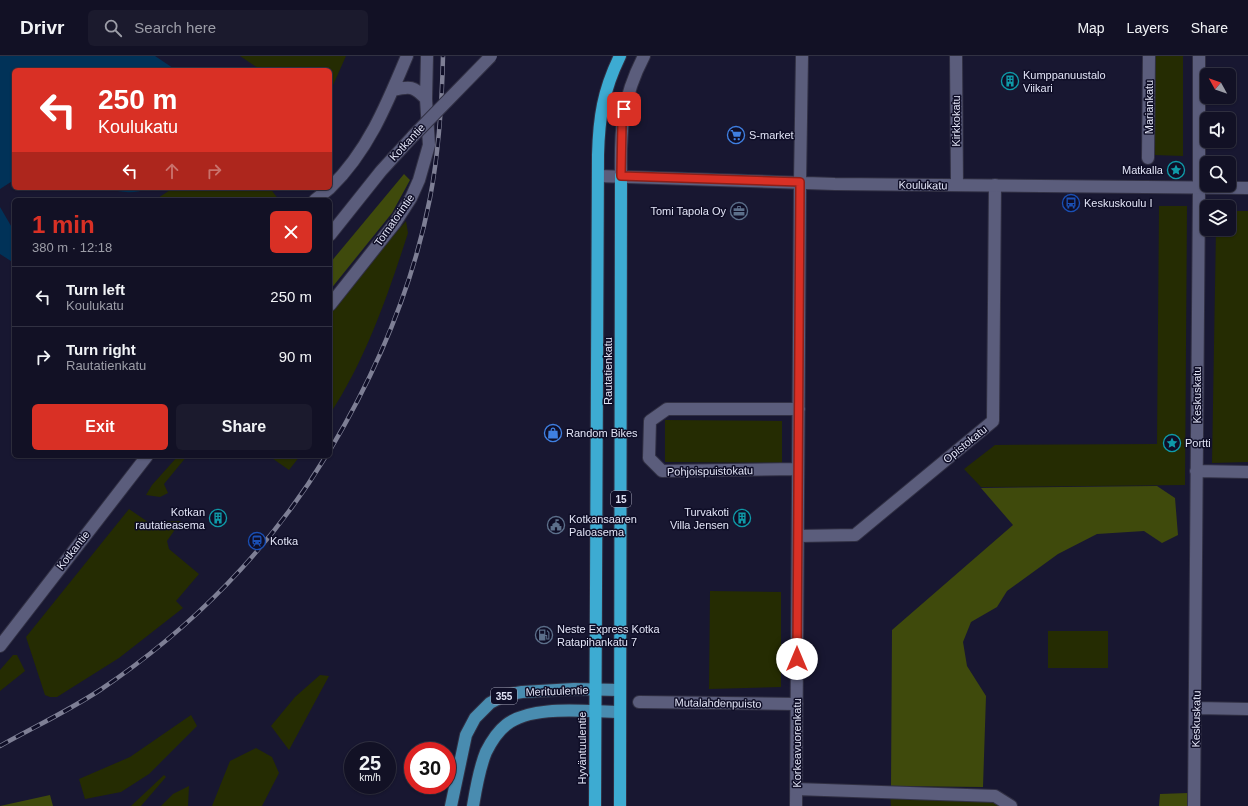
<!DOCTYPE html>
<meta charset="utf-8">
<style>
:root{--surface:#121125;--page:#1b1a2d;--text:#f1f3f6;--muted:#9c9da7;--line:#313142;--accent:#d93025}
body{margin:0;font-family:Helvetica,sans-serif;background:var(--page);color:var(--text);height:100vh;display:flex;flex-direction:column;font-size:15px;white-space:nowrap}
*{box-sizing:border-box;margin:0}
p{font-size:13px;color:var(--muted)}
.icon{flex:none;width:22px;height:22px;fill:none;stroke:currentColor;stroke-width:2;stroke-linecap:round;stroke-linejoin:round}
.map{position:relative;flex:1;overflow:hidden}
.sheet{position:absolute;left:12px;top:142px;width:320px;height:260px;display:flex;flex-direction:column;background:var(--surface);border-radius:6px;box-shadow:0 1px 3px #0004,0 0 0 1px var(--line)}
.sheet>*{flex:none}
.top-card{position:absolute;left:12px;top:12px;width:320px;height:122px;border-radius:6px;box-shadow:0 1px 3px #0004,0 0 0 1px var(--line);background:#d93025;color:#fff;overflow:hidden}
.needle{width:26px;rotate:310deg}
.buttons{position:absolute;left:1200px;top:12px;display:grid;gap:8px}
.buttons a{display:grid;place-items:center;width:36px;height:36px;border-radius:6px;background:var(--surface);box-shadow:0 1px 3px #0004,0 0 0 1px var(--line);font-size:20px}
.speed{position:absolute;left:344px;top:686px;display:flex;gap:8px;font-size:20px;font-weight:700;text-align:center}
.speed>*{display:grid;place-content:center;width:52px;height:52px;border-radius:50%;background:var(--surface);box-shadow:0 1px 3px #0004,0 0 0 1px var(--line);line-height:1}
.speed small{font-size:10px;font-weight:400}
.speed .limit{border:6px solid #d22;background:#fff;color:#111}
.pin{position:absolute;display:grid;place-items:center;width:34px;height:34px;color:#fff;margin:-17px;border-radius:8px;box-shadow:0 2px 6px #0006}
.me{position:absolute;width:44px;margin:-22px;rotate:0deg;stroke-linejoin:round;filter:drop-shadow(0 0 3px #0008)}
.turn{display:flex;align-items:center;gap:14px;height:84px;padding:0 20px;font-size:18px}
.turn .icon{width:52px;height:52px;stroke-width:2.5}
.turn b{display:block;font-size:28px;line-height:34px}
.lanes{display:flex;align-items:center;height:38px;padding:0 20px;background:#0003;justify-content:center;gap:20px;direction:ltr}
.lanes .off{opacity:.35}
.round{display:grid;place-items:center;flex:none;width:42px;height:42px;border-radius:6px;background:var(--page)}
.headline{display:flex;align-items:center;justify-content:space-between;height:68px;padding:0 20px}
h1{font-size:24px;font-weight:700;line-height:30px;color:var(--accent)}
.primary-button{display:flex;gap:8px;margin-top:auto;padding:8px 20px}
.primary-button a{flex:1;height:46px;border-radius:6px;background:var(--accent);color:#fff;font-size:16px;font-weight:700;line-height:46px;text-align:center}
.primary-button a+a{background:var(--page);color:var(--text)}
ul{padding:0;list-style:none}
li{display:flex;align-items:center;gap:12px;height:60px;padding:0 20px;border-top:1px solid var(--line)}
li div{flex:1}
li b{display:block;font-size:15px}
li em{font-style:normal}
header{display:flex;align-items:center;gap:24px;box-sizing:border-box;height:56px;padding:0 20px;background:var(--surface);border-bottom:1px solid var(--line)}
header strong{font-size:19px}
nav{display:flex;gap:22px;margin-inline-start:auto;font-size:14px}
.search{width:280px;height:36px;background:var(--page);display:flex;align-items:center;gap:10px;box-sizing:border-box;padding:0 14px;border-radius:6px;color:var(--muted);font-size:15px}
.map>svg:first-child{display:block}
.green{fill:#252c02}
.forest{fill:#3f4a0c}
.water{fill:#013258}
.lines{fill:none;stroke-linecap:round;stroke-linejoin:round}
.street-casing{stroke:#313044;stroke-width:14}
.secondary-casing{stroke:#313044;stroke-width:14}
.primary-casing{stroke:#313044;stroke-width:14}
.highway-casing{stroke:#313044;stroke-width:14}
.street{stroke:#5b5d7c;stroke-width:12}
.secondary{stroke:#5b5d7c;stroke-width:12}
.primary{stroke:#498cb0;stroke-width:12}
.highway{stroke:#3dabd2;stroke-width:12}
.rail-casing{stroke:#7e7f95;stroke-width:4.5}
.rail{stroke:#0f0e27;stroke-width:3;stroke-dasharray:9;stroke-linecap:butt}
.secondary-bridge-casing{stroke:#313044;stroke-width:14;stroke-linecap:butt}
.secondary-bridge{stroke:#5b5d7c;stroke-width:12}
.route-casing{stroke:#8d1f18;stroke-width:10}
.route{stroke:#d93025;stroke-width:7}
.labels{text-anchor:middle;stroke-width:3;stroke-linejoin:round;paint-order:stroke}
.shield{fill:#0f0e27;stroke:#a3a4b8;stroke-width:1}
.shield-label{font-size:10px;font-weight:bold;fill:#e2e4f6}
.poi-label{font-size:11px;fill:#e2e4f6;stroke:#0f0e27;text-anchor:start}
.street-label{font-size:11px;fill:#e2e4f6;stroke:#0f0e27}
</style>
<header>
<strong>Drivr</strong>
<div class="search"><svg class="icon" aria-label="search" viewBox="0 0 24 24"><circle cx="10" cy="10" r="6"/><path d="M15 15l6 6"/></svg>Search here</div>
<nav><a>Map</a><a>Layers</a><a>Share</a></nav>
</header>
<div class="map">
<svg width="1248" height="750" viewBox="0 0 1248 750">
<rect width="100%" height="100%" fill="#181731"/>
<path class="green" d="M240,0h106l-16,36v-22h-69z
M1154,0h29v100l-29,-1z
M173,132h97l9,12h-124z
M1159,150h28l-2,279 -204,2 -17,-18 31,-24 162,-1z
M1229,155h19v251l-36,1 4,-234h13z
M406,165l2,12c-20,62 -42,126 -78,181v-104z
M665,364l117,1v42l-117,-1z
M178,400h9l-23,28 4,9 -8,4 -14,-2 6,-10z
M269,400h31l-11,14z
M129,453l19,13 33,-1 -14,20 2,8 30,25 -23,27 7,7 -64,50 -62,39h-7l-5,-2 -19,-58z
M710,535l71,1v95l-72,2z
M1048,575h60v37h-60z
M13,599h4l8,16 -25,20v-21z
M320,619l9,1 -40,74 -18,-24 24,-29z
M191,659l6,11 -48,48 -28,18 -36,7 -6,-20 51,-22z
M256,692l16,9 7,16 -17,33h-50l18,-45z
M164,719l2,2 -25,29h-10z
M189,730l-1,20h-27l12,-12z
M890,737l105,3 18,10h-122z"/>
<path class="forest" d="M404,118l6,6 -18,33 -62,77v-27z
M1157,430l18,12 3,37 -16,8 -18,-12 -47,3 -39,20 -51,37 -10,16 -26,15 -8,20 4,24 19,30 -3,91 -92,-1 1,-156 121,-105 -32,-37z
M1188,737v13h-29l1,-12z
M50,739l3,11h-53z"/>
<path class="water" d="M0,0h155l21,14h-162v110l-14,9z
M107,132h42c-13,6 -29,5 -42,0z
M0,151l14,24v32l-14,-9z"/>
<g class="lines">
<g class="street-casing">
<path id="street" d="M393,34c17,-4 21,-4 33,9
M1148,102l1,-102
M330,132c38,-37 57,-84 77,-132
M315,144l15,-12
M330,249l65,-82 16,-25 8,-18 10,-35 -3,-46 1,-43
M798,413l-136,2 -13,-13 1,-37 17,-12h132
M1196,415l52,1
M798,480l57,-1 138,-114 2,-236
M639,646l158,2
M1196,652l52,1
M796,733l199,7 16,10
M796,750l4,-624
M1194,750l5,-618"/>
</g>
<g class="secondary-casing">
<path id="secondary" d="M956,0l1,129
M1199,0v132
M598,120l237,8 413,4
M621,120c-1,-46 1,-78 23,-120
M800,126l2,-126
M330,179l51,-64 32,-35
M0,590l147,-190"/>
</g>
<g class="primary-casing">
<path id="primary" d="M451,750l15,-71 9,-17 15,-15 15,-8 17,-3 52,-3 46,1
M473,750c3,-18 6,-37 13,-54 5,-10 11,-20 20,-27 26,-21 82,-13 114,-13"/>
</g>
<g class="highway-casing">
<path id="highway" d="M595,750l3,-651c1,-38 5,-64 22,-99
M620,750l1,-630"/>
</g>
<use href="#street" class="street"/>
<use href="#secondary" class="secondary"/>
<use href="#primary" class="primary"/>
<use href="#highway" class="highway"/>
<g class="rail-casing">
<path id="rail" d="M330,394c46,-77 83,-164 100,-252 9,-47 12,-95 13,-142
M0,690c34,-19 68,-35 100,-56 91,-61 170,-141 226,-234"/>
</g>
<use href="#rail" class="rail"/>
<g class="secondary-bridge-casing">
<path id="secondary-bridge" d="M413,80l78,-80"/>
</g>
<use href="#secondary-bridge" class="secondary-bridge"/>
</g>
<g class="lines">
<g class="route-casing">
<path id="route" d="M624,53l-2,12 -1,55 179,6 -3,477"/>
</g>
<use href="#route" class="route"/>
</g>
<defs>
<g id="building-ring" transform="scale(0.9)"><circle r="9.5" fill="#0f0e27" stroke="#0f9aa8" stroke-width="1.5"/><path d="M-4-6H4V6H1V3H-1V6H-4ZM-2.5-4.3h1.7v1.8h-1.7ZM.8-4.3h1.7v1.8H.8ZM-2.5-1h1.7V.8h-1.7ZM.8-1h1.7V.8H.8Z" fill="#0f9aa8"/></g>
<g id="supermarket-ring" transform="scale(0.9)"><circle r="9.5" fill="#0f0e27" stroke="#3f7fe0" stroke-width="1.5"/><path d="M-6-5.5h2.5l.6 2H6L4.5 2H-2.5L-4.4-4H-6ZM-1.5 3.2a1.3 1.3 0 1 0 .1 0ZM3 3.2a1.3 1.3 0 1 0 .1 0Z" fill="#3f7fe0"/></g>
<g id="sight-ring" transform="scale(0.9)"><circle r="9.5" fill="#0f0e27" stroke="#0f9aa8" stroke-width="1.5"/><path d="M0-6L1.8-2.2L6-1.7L2.9 1.2L3.7 5.4L0 3.3L-3.7 5.4L-2.9 1.2L-6-1.7L-1.8-2.2Z" fill="#0f9aa8"/></g>
<g id="bus-ring" transform="scale(0.9)"><circle r="9.5" fill="#0f0e27" stroke="#1a4fb4" stroke-width="1.5"/><path d="M-5-6H5V4H4V6H2V4H-2V6H-4V4H-5ZM-3.5-4V0h7V-4ZM-3.5 1.2v1.5H-2V1.2ZM2 1.2v1.5H3.5V1.2Z" fill="#1a4fb4"/></g>
<g id="office-ring" transform="scale(0.9)"><circle r="9.5" fill="#0f0e27" stroke="#5c6f8a" stroke-width="1.5"/><path d="M-6-3h4V-5.5h4V-3h4V5H-6ZM-1-4.5V-3h2v-1.5ZM-6 0V1H6V0Z" fill="#5c6f8a"/></g>
<g id="shop-ring" transform="scale(0.9)"><circle r="9.5" fill="#0f0e27" stroke="#3f7fe0" stroke-width="1.5"/><path d="M-5-2.5h2.3a2.7 3.5 0 0 1 5.4 0H5L5.5 6h-11ZM-1.5-2.5h3a1.5 2.3 0 0 0-3 0Z" fill="#3f7fe0"/></g>
<g id="civic-ring" transform="scale(0.9)"><circle r="9.5" fill="#0f0e27" stroke="#5c6f8a" stroke-width="1.5"/><path d="M-.6-6.5H3V-4.5H.6V-3L4-1V1h2V6H-6V1h2V-1L-.6-3ZM-1.2 2.5V6h2.4V2.5Z" fill="#5c6f8a"/></g>
<g id="station-ring" transform="scale(0.9)"><circle r="9.5" fill="#0f0e27" stroke="#1a4fb4" stroke-width="1.5"/><path d="M-3-6H3Q5-6 5-4V2Q5 4 3 4L4.5 6H3L1.5 4h-3L-3 6H-4.5L-3 4Q-5 4-5 2V-4Q-5-6-3-6ZM-3.5-4v3h7v-3ZM-3.5 1v1.5H-2V1ZM2 1v1.5H3.5V1Z" fill="#1a4fb4"/></g>
<g id="fuel-ring" transform="scale(0.9)"><circle r="9.5" fill="#0f0e27" stroke="#5c6f8a" stroke-width="1.5"/><path d="M-5.5-6h7V0h2V4h1.3V-2.5L3-4.5l.8-.8L6-3V5H2.5V1h-1V6h-7ZM-4.2-4.7v3.2H.2V-4.7Z" fill="#5c6f8a"/></g>
</defs>
<g fill-rule="evenodd">
<use href="#building-ring" x="1010" y="25"/>
<use href="#supermarket-ring" x="736" y="79"/>
<use href="#sight-ring" x="1176" y="114"/>
<use href="#bus-ring" x="1071" y="147"/>
<use href="#office-ring" x="739" y="155"/>
<use href="#shop-ring" x="553" y="377"/>
<use href="#sight-ring" x="1172" y="387"/>
<use href="#building-ring" x="218" y="462"/>
<use href="#building-ring" x="742" y="462"/>
<use href="#civic-ring" x="556" y="469"/>
<use href="#station-ring" x="257" y="485"/>
<use href="#fuel-ring" x="544" y="579"/>
</g>
<g class="labels">
<g class="shield">
<rect x="611" y="435" width="20" height="16" rx="3"/>
<rect x="491" y="632" width="26" height="16" rx="3"/>
</g>
<g class="shield-label">
<text x="621" y="447">15</text>
<text x="504" y="644">355</text>
</g>
<g class="poi-label">
<text x="1023" y="23">Kumppanuustalo<tspan x="1023" dy="13">Viikari</tspan></text>
<text x="749" y="83">S-market</text>
<text x="1163" y="118" text-anchor="end">Matkalla</text>
<text x="1084" y="151">Keskuskoulu I</text>
<text x="726" y="159" text-anchor="end">Tomi Tapola Oy</text>
<text x="566" y="381">Random Bikes</text>
<text x="1185" y="391">Portti</text>
<text x="205" y="460" text-anchor="end">Kotkan<tspan x="205" dy="13">rautatieasema</tspan></text>
<text x="729" y="460" text-anchor="end">Turvakoti<tspan x="729" dy="13">Villa Jensen</tspan></text>
<text x="569" y="467">Kotkansaaren<tspan x="569" dy="13">Paloasema</tspan></text>
<text x="270" y="489">Kotka</text>
<text x="557" y="577">Neste Express Kotka<tspan x="557" dy="13">Ratapihankatu 7</tspan></text>
</g>
<g class="street-label">
<text transform="translate(1149 51) rotate(-90)" y="4">Mariankatu</text>
<text transform="translate(956 65) rotate(-90)" y="4">Kirkkokatu</text>
<text transform="translate(407 86) rotate(-47)" y="4">Kotkantie</text>
<text transform="translate(923 129) rotate(1)" y="4">Koulukatu</text>
<text transform="translate(394 164) rotate(-55)" y="4">Tornatorintie</text>
<text transform="translate(608 315) rotate(-90)" y="4">Rautatienkatu</text>
<text transform="translate(1197 339) rotate(-90)" y="4">Keskuskatu</text>
<text transform="translate(965 388) rotate(-39)" y="4">Opistokatu</text>
<text transform="translate(710 415) rotate(-1)" y="4">Pohjoispuistokatu</text>
<text transform="translate(73 494) rotate(-52)" y="4">Kotkantie</text>
<text transform="translate(557 635) rotate(-2)" y="4">Merituulentie</text>
<text transform="translate(718 647) rotate(1)" y="4">Mutalahdenpuisto</text>
<text transform="translate(1196 663) rotate(-89)" y="4">Keskuskatu</text>
<text transform="translate(797 687) rotate(-90)" y="4">Korkeavuorenkatu</text>
<text transform="translate(582 692) rotate(-90)" y="4">Hyväntuulentie</text>
</g>
</g>
</svg>
<div class="buttons">
<a><svg class="needle" viewBox="-14 -14 28 28"><path d="M0-13l5 13h-10z" fill="#e53935"/><path d="M0 13l5-13h-10z" fill="#9c9da7"/></svg></a>
<a><svg class="icon" aria-label="sound" viewBox="0 0 24 24"><path d="M4 9h4l5-4v14l-5-4H4zM17 9q2 3 0 6"/></svg></a>
<a><svg class="icon" aria-label="search" viewBox="0 0 24 24"><circle cx="10" cy="10" r="6"/><path d="M15 15l6 6"/></svg></a>
<a><svg class="icon" aria-label="layers" viewBox="0 0 24 24"><path d="M12 4l9 5-9 5-9-5zM3 14l9 5 9-5"/></svg></a>
</div>
<div class="speed"><div>25<small>km/h</small></div><div class="limit">30</div></div>
<div class="pin" style="left:624px;top:53px;background:#d93025"><svg class="icon" aria-label="arrive" viewBox="0 0 24 24"><path d="M6 21V4h12l-3 4 3 4H6"/></svg></div>
<svg class="me" style="left:797px;top:603px" viewBox="-20 -20 40 40"><circle r="19" fill="#fff"/><path d="M0-13L10 11 0 6-10 11z" fill="#d93025"/></svg>
<div class="top-card">
<div class="turn"><svg class="icon" aria-label="left" viewBox="0 0 24 24"><path d="M17 20v-9H6M10 6l-5 5 5 5"/></svg><div><b>250 m</b>Koulukatu</div></div>
<div class="lanes"><svg class="icon" aria-label="left" viewBox="0 0 24 24"><path d="M17 20v-9H6M10 6l-5 5 5 5"/></svg><svg class="icon off" aria-label="ahead" viewBox="0 0 24 24"><path d="M12 20V5M6 11l6-6 6 6"/></svg><svg class="icon off" aria-label="right" viewBox="0 0 24 24"><path d="M7 20v-9h11M14 6l5 5-5 5"/></svg></div>
</div>
<section class="sheet">
<div class="headline"><div><h1>1 min</h1><p>380 m · 12:18</p></div><a class="round" style="background:#d93025;color:#fff"><svg class="icon" aria-label="close" viewBox="0 0 24 24"><path d="M6 6l12 12M18 6L6 18"/></svg></a></div>
<ul>
<li><svg class="icon" aria-label="left" viewBox="0 0 24 24"><path d="M17 20v-9H6M10 6l-5 5 5 5"/></svg><div><b>Turn left</b><p>Koulukatu</p></div><em>250 m</em></li>
<li><svg class="icon" aria-label="right" viewBox="0 0 24 24"><path d="M7 20v-9h11M14 6l5 5-5 5"/></svg><div><b>Turn right</b><p>Rautatienkatu</p></div><em>90 m</em></li>
</ul>
<div class="primary-button"><a>Exit</a><a>Share</a></div>
</section>
</div>
